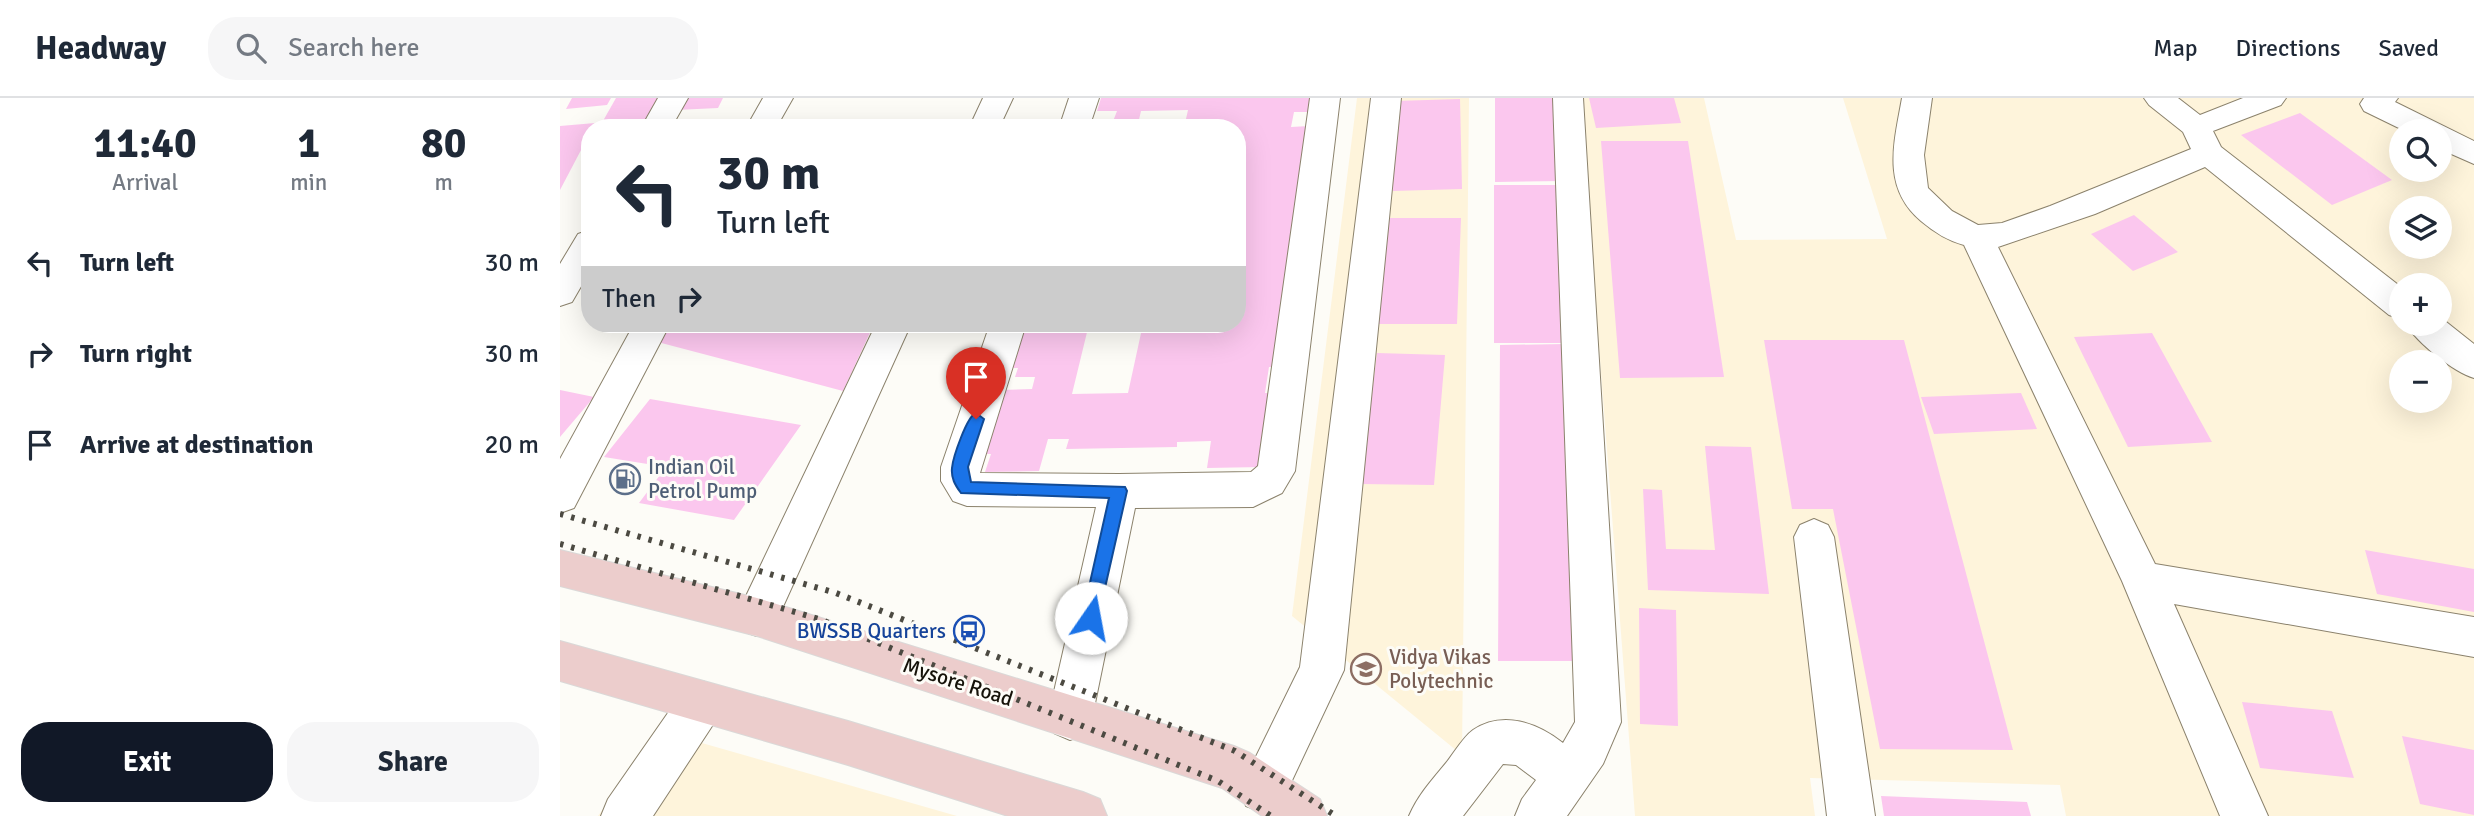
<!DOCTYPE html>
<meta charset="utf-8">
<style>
:root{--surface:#fff;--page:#f6f6f7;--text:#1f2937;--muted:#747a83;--line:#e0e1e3;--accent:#111827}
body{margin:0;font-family:Signika,sans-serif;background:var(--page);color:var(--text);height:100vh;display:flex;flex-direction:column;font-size:26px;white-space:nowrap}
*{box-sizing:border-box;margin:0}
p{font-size:23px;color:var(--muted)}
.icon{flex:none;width:38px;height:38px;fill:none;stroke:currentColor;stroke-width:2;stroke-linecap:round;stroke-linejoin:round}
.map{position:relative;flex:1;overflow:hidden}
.drawer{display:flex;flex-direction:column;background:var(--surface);width:560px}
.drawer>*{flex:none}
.guide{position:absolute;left:21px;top:21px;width:665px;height:214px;border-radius:28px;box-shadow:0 7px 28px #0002;background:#fff;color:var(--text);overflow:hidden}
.controls{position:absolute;left:1829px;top:21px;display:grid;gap:14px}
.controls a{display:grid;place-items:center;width:63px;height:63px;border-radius:50%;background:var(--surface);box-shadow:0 7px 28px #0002;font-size:35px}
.pin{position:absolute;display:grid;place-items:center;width:60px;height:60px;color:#fff;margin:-72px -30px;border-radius:50% 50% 50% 0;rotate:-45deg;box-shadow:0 0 7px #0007}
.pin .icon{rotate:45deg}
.me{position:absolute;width:77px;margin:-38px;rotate:12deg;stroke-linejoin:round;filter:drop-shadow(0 0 5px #0008)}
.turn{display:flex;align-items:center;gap:24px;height:147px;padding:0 21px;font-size:32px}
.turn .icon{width:91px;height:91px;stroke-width:2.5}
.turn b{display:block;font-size:49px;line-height:60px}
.then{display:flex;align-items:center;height:66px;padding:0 21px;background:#0003;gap:14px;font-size:26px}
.eta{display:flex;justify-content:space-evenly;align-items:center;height:119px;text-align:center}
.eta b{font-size:42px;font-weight:800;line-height:49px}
.action{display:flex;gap:14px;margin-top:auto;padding:14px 21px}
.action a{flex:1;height:80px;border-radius:28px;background:var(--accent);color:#fff;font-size:28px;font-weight:800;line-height:80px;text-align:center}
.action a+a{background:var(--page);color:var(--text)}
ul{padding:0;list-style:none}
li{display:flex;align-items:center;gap:21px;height:91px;padding:0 21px}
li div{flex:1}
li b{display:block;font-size:26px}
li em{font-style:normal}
header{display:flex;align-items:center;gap:42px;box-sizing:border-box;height:98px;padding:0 35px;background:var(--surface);border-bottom:2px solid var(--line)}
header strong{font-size:33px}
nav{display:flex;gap:38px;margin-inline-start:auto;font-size:24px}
.search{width:490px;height:63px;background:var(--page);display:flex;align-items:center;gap:18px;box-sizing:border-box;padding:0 24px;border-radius:28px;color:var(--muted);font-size:26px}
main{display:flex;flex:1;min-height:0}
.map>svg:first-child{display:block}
.built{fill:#fef4db;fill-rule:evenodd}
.building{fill:#fbc7ee}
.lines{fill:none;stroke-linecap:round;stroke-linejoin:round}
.minor-casing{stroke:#8b826c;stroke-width:2}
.highway-casing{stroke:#dad9d8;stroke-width:2}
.minor{fill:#fff;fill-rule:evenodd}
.highway{fill:#eccdcc;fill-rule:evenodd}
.rail{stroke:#4c4a42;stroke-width:6;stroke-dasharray:3.5 8;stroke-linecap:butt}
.route{fill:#1a73e8;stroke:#114b97;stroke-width:2}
.labels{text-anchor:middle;stroke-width:6;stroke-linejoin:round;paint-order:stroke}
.service-label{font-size:21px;fill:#4e5e75;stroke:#fdfcf7;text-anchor:start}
.transit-label{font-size:21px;fill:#164399;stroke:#fdfcf7;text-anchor:end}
.education-label{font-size:21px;fill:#785e54;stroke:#fdfcf7;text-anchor:start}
.street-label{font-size:21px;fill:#151209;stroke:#fdfcf7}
</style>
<header>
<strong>Headway</strong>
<div class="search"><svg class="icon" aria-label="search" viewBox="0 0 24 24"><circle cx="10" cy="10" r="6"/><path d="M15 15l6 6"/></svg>Search here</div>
<nav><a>Map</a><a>Directions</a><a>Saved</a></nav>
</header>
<main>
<section class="drawer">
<div class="eta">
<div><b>11:40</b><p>Arrival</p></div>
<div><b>1</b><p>min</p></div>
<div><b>80</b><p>m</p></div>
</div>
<ul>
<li><svg class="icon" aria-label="left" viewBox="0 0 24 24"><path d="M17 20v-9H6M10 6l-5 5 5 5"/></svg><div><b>Turn left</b></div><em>30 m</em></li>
<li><svg class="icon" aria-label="right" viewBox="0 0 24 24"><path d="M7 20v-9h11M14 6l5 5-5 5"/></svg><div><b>Turn right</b></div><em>30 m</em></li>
<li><svg class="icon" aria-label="arrive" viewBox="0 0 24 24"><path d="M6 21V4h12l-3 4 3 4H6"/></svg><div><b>Arrive at destination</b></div><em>20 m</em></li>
</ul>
<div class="action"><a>Exit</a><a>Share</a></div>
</section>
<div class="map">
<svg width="1914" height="718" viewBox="0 0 1914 718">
<rect width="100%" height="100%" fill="#fdfcf7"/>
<path class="built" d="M797,0h112l-7,657 -170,-139z
M1020,0h124l32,142 151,-1 -44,-141h631v718h-408l-6,-31 -250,-7 5,38h-180zM1841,33h39v39h-39zM1841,110h39v39h-39zM1841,187h39v39h-39zM1841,264h39v39h-39z
M100,633l297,85h-359z"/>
<path class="building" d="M12,0h39l-4,7 -41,4z
M56,0h48l-16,30h-49z
M123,0h40l-5,10 -42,2z
M541,0h211l-1,14h-17l-3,15 18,-1 -33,241h-7l-4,26h7l-10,74 -55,1 4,-27 -34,1v5l-111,2 3,-10h-21l-9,32 -54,1 6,-18h-6l15,-64 32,-1 3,-12h-20l3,-9h-5l5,-16 -6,1 13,-29h64l-17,70 56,-1 15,-69h94v-196h-53l4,-18 -47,1 -4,17h-40l1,-4h14l5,-13h-20z
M935,0h64l4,83 -68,1z
M1029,0h85l7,25 -85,5z
M900,1l2,90 -69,2 2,-90z
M1740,15l92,67 -60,25 -91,-70z
M35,25l-5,5v5l-30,57v-64z
M1041,43h87l36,236 -104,1z
M934,87h71l9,158h-80z
M1574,117l44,37 -45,19 -42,-37z
M826,120h75l-4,106h-82z
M105,226h209l-31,67 -193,-51z
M1592,235l60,109 -84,5 -54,-110z
M1204,242h140l109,410 -133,-1 -47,-240h-41z
M1005,246l13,317h-80l2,-316z
M817,255l68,2 -11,130 -73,-1z
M0,292l34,7 -34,40z
M1461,295l16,36 -103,5 -13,-37z
M90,301l151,26 -67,95 -95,-17 27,-36 -62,-10z
M1145,348l46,1 18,147 -121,-4 -5,-101 19,1 4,59 49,1z
M1805,452l109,19v43l-97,-18z
M1079,510l37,2 2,116 -38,-2z
M1682,604l90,9 22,67 -94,-10z
M1842,638l72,14v65l-54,-11z
M1321,698l146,6 4,14h-147z"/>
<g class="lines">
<g class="minor-casing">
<path id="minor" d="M98,0h30l-17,30h-30z
M203,0h30l-17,30h-30z
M423,0h30l-14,30h-30z
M509,0h30l-10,30h-30z
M750,0h30l-45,373 -13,22 -29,14 -118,1 -43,210 -6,15 -16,7 -16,-7 -6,-15 48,-211 -129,-1 -14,-5 -12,-20v-14l49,-143h36l-46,149 139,1 132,-2 7,-6z
M811,0h30l-57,572 -64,136 -17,6 -17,-6 -6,-17 60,-122z
M993,0h30l38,624 -18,42 -36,52h-52l7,-17 14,-19 -20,-15 -13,-1 -40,52h-54c9,-21 23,-36 37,-53 8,-10 17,-26 27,-33 30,-20 65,-7 90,13l12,-21z
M1342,0h30l-8,57 4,33 24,23 26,14 24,-2 48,-17 141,-57 -8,-17 -34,-27 -5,-7h34l22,17 43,-17h43l-5,7 -68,26 8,16 180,140v32l-12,-4 -184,-148 -110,47 -97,33 157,317 319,53v40l-300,-53 94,212h-48l-98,-235 -158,-336c-16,-4 -30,-13 -43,-24 -40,-34 -27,-78 -19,-123z
M1804,0h34l-3,4 79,39v23l-34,-15v-18h-35l-41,-20 -4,-7z
M30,132v41l-18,31 -12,4v-42l18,-30z
M1880,219l34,27v34c-20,-6 -57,-35 -68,-54h34z
M74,226h36l-96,184 -14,5v-54z
M316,226h35l-139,307 -15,5 -15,-5 -6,-14z
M1254,421l14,6 6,12 41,279h-48l-33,-279 6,-12z
M142,583l16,6 6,15 -6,15 -65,99h-52l7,-17 78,-112z"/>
</g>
<g class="highway-casing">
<path id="highway" d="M0,452l197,48 477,148 16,7 70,46 7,17h-65l-40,-28 -465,-152 -197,-50z
M0,543l288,80 235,71 17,7 7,17h-99l-160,-51 -288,-84z"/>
</g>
<use href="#minor" class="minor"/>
<use href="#highway" class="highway"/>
<path class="rail" d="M0,416l276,79 399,158 101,65
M0,446l259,75 399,162 53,35"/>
</g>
<path class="route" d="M416,315l8,6 -16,48 3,15 154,5 2,4 -30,132 -6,3 -6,-3 -3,-5 27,-120 -148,-5c-6,-8 -10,-15 -9,-25 1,-11 15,-52 24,-55z"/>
<defs>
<g id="fuel-ring" transform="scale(1.575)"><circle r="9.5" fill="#fdfcf7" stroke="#5c6f8a" stroke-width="1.5"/><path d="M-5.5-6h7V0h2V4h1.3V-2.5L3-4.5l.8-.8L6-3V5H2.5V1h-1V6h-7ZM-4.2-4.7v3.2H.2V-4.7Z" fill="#5c6f8a"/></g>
<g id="bus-ring" transform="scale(1.575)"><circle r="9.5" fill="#fdfcf7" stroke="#1a4fb4" stroke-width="1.5"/><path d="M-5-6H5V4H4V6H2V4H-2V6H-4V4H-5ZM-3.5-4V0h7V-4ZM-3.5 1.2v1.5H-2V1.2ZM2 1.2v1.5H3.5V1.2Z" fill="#1a4fb4"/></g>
<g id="university-ring" transform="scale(1.575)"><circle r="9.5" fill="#fdfcf7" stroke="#8d6e63" stroke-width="1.5"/><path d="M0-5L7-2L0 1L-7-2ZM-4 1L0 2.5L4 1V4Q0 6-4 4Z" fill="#8d6e63"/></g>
</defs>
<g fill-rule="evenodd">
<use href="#fuel-ring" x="65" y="381"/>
<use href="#bus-ring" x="409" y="533"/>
<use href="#university-ring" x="806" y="571"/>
</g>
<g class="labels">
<g class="service-label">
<text x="88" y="376">Indian Oil<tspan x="88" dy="24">Petrol Pump</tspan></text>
</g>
<g class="transit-label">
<text x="386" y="540">BWSSB Quarters</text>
</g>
<g class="education-label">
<text x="829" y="566">Vidya Vikas<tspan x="829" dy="24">Polytechnic</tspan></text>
</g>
<g class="street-label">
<text transform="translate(398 584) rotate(18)" y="7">Mysore Road</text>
</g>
</g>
</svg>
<div class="controls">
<a><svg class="icon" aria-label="search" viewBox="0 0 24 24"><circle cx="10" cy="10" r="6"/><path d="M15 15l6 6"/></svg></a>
<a><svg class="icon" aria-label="layers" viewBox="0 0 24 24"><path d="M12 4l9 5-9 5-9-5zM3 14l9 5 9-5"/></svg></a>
<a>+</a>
<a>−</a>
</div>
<div class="pin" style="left:416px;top:321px;background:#d93025"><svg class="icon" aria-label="arrive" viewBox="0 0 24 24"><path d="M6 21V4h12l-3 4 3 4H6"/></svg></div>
<svg class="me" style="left:531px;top:520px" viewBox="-20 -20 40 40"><circle r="19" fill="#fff"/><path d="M0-13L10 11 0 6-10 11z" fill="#1a73e8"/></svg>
<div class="guide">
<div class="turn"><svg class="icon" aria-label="left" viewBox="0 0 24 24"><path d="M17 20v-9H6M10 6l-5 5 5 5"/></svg><div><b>30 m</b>Turn left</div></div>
<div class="then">Then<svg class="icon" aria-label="right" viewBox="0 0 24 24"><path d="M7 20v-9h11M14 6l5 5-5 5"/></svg></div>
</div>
</div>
</main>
